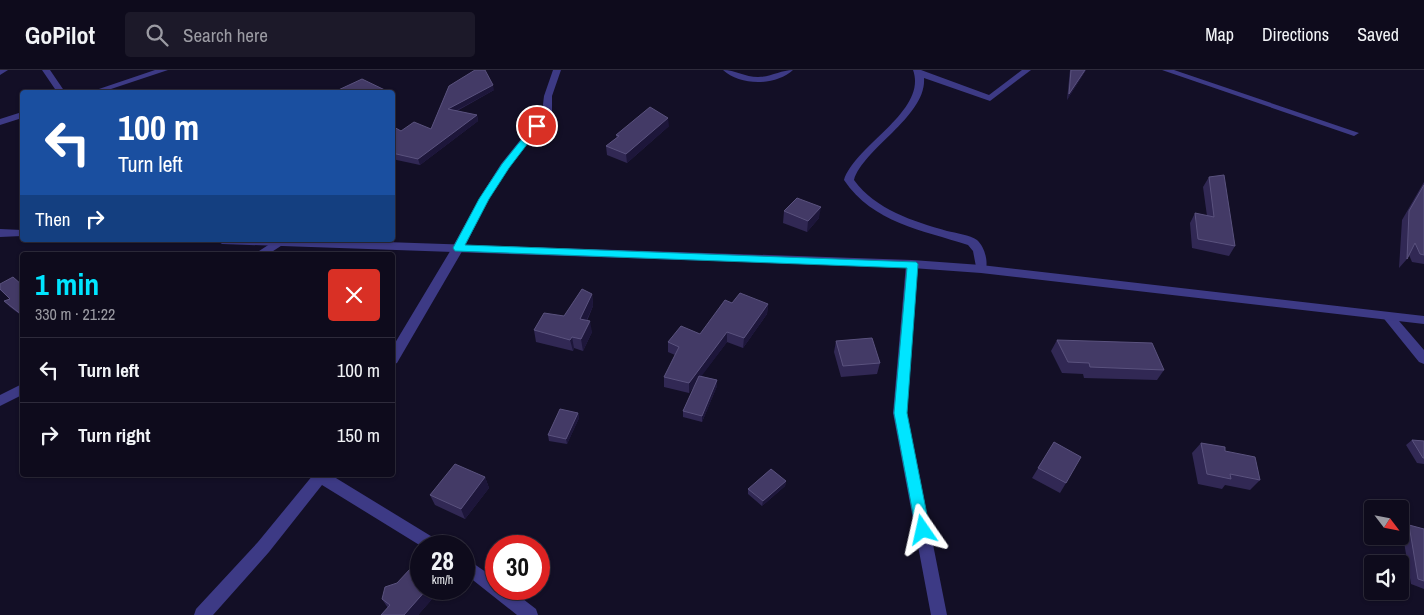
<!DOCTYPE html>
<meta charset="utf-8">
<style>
:root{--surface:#0e0b1c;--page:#1c1929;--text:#f1f3f6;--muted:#9b9ba3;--line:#2e2b3b;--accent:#00e5ff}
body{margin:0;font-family:"Archivo Narrow",sans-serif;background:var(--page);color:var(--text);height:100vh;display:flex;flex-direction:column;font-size:19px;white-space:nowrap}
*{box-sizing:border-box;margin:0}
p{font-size:16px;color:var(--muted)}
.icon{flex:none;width:28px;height:28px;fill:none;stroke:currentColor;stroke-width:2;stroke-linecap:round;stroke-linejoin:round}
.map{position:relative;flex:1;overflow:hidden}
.sheet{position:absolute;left:20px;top:182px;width:375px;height:225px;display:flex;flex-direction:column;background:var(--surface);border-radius:5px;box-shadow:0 1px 4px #0004,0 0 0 1px var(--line)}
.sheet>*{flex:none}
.banner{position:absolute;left:20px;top:20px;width:375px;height:152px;border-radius:5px;box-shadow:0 1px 4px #0004,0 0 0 1px var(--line);background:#1a4fa0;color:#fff;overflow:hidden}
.needle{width:32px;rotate:122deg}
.tools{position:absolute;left:1364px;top:430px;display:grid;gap:10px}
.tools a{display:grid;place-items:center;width:45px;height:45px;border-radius:5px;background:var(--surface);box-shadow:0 1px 4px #0004,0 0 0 1px var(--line);font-size:25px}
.speed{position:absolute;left:410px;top:465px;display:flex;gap:10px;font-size:25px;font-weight:700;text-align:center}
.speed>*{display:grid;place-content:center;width:65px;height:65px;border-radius:50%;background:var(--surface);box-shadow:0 1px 4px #0004,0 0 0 1px var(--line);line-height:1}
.speed small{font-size:12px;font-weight:400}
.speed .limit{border:8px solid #d22;background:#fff;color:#111}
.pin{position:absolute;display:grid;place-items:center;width:42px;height:42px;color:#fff;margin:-21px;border:2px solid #fff;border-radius:50%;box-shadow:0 1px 5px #0007}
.me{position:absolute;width:55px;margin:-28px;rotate:349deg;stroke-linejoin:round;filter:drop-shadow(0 0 4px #0008)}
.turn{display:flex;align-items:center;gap:18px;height:105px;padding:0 15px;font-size:22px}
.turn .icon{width:65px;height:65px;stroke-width:2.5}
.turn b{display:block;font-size:35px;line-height:42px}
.then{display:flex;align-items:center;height:48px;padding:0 15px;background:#0003;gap:10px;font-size:19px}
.round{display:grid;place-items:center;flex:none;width:52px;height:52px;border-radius:5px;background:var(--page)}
.summary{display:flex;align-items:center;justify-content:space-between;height:85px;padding:0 15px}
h1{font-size:30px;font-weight:700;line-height:38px;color:var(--accent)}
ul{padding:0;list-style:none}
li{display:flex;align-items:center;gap:15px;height:65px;padding:0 15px;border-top:1px solid var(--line)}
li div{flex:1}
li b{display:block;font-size:19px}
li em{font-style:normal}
header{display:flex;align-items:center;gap:30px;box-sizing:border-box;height:70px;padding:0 25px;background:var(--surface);border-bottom:1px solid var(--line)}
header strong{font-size:24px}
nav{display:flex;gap:28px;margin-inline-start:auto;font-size:18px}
.search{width:350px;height:45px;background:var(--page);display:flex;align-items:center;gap:12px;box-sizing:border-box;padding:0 18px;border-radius:5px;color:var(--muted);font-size:19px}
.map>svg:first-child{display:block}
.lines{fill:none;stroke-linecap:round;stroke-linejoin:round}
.minor{fill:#3d3a85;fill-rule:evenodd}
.tertiary{fill:#3d3a85;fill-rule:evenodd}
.wall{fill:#312854}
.shaded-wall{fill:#1d163a}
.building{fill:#433a66;stroke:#5a527e}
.route{fill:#00e5ff;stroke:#0095a6}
</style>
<header>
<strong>GoPilot</strong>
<div class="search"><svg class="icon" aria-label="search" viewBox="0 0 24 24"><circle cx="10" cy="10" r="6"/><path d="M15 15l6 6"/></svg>Search here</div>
<nav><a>Map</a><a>Directions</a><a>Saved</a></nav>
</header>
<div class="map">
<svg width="1424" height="545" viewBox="0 0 1424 545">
<rect width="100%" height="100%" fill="#130f26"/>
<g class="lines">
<path class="minor" d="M0,0h8l-8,5z
M42,0h8l15,22h-8z
M155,0h13l-66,22h-12z
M553,0h8l-9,26v17l-43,54 -20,32 -25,49 -67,115 -5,2v-17l60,-100 27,-49 22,-35 41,-51 2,-17z
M723,0c12,0 22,7 35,7 13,0 23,-7 35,-7 -17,16 -53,16 -70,0z
M913,0h8l68,25 33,-25h9l-41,31 -66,-23c3,38 -61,71 -70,102 22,30 59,41 93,51 9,2 23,4 30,9 8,7 12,23 8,32h-8l-4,-21 -5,-6c-46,-15 -95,-22 -124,-65 11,-35 84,-69 69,-110z
M1162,0h12l185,63 -5,3 -3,-1z
M22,42v6l-22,7v-6z
M276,170h9l2,2 -20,13h-14z
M912,190l6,4 -11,149 40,202h-16l-38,-202 13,-149z
M1389,243l4,1 31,36v14l-5,-2 -34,-42 -2,-3z
M22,314v11l-22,11v-11z
M313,405h18l108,66 3,5h-21l-99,-61 -53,67 -56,63h-19l2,-6 62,-67z
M464,487l32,22v10h14l26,20 2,6h-21l-53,-42z"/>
<path class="tertiary" d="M0,159l22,1v6l-22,1z
M216,170h111l585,20 69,5 443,51v8l-443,-51 -69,-5 -690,-24z"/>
</g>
<path class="wall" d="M1070,0h16l-19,30z
M449,16l45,4 -37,21 20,4 1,6 -58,44 -28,-6v-33l9,5 30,-2z
M669,56l-42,37 -20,-8 -1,-9 11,-8 -1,-3z
M1209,107l26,69 -6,10 -37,-8 -2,-25 5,-10 12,3 -4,-29z
M1424,112v82l-12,-2 -3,-7 -2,4 -8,9 3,-48z
M784,141l35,7 -12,14 -24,-9z
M0,214l22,1v31l-12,-9 -6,-6 6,-2 -10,-9z
M592,224l1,12 -6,15 5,11 -9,19 -9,-3 -1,3 -37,-9 -2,-12 30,-14z
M732,233l36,1 -1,10 -24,34 -16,-6 -26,34 16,4v6l-15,36 -19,-5v-6l13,-28 -7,10 -25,-6v-10l11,-22 -7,-3v-10l32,-8z
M1057,270l107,30 -7,10 -73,-2 -1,-4 -21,-1 -11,-22z
M836,271l44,22 -3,11 -36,3 -7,-25z
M578,343l1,5 -12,26 -18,-3 -1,-6z
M1412,370l12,1v23l-7,-1 -11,-18z
M1054,372l12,41 -6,10 -28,-15z
M1201,373l24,8 35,29 -10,10 -25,-5 -3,4 -24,-5 -6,-31z
M485,407l4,11 -24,31 -30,-14 -5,-10z
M786,411l-1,5 -23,20 -14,-12v-5z
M1409,455l15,4v60l-13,-5 -9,-54z
M421,519h18l1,1 -22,25h-37l7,-7 -6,-9z"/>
<path class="shaded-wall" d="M1085,0h1l-19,30 2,-6z
M493,15l1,5 -44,24 -2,-5z
M392,25h2l1,5 -3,2z
M477,45l1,6 -58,44 -2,-6z
M668,48l1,8 -42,37 -1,-9z
M821,137l-2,11 -12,14 1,-11z
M592,224l1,12 -11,24 -2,-11z
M768,234l-1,10 -24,34 1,-10z
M590,251l2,11 -9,19 -2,-12z
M727,262v10l-38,51v-10z
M572,267l2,11 -1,3 -3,-11z
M717,310v6l-15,36v-6z
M578,343l1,5 -12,26 -1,-5z
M485,407l4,11 -24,31 -4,-10z
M786,411l-1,5 -23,20 1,-5z
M427,519h12l1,1 -22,25h-14z"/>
<path class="building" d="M475,0h10l8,15 -45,24 29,6 -59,44 -26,-6v-27l9,5 13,-9 17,7 18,-43z
M1071,0h14l-16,24z
M362,9l27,13h-55z
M650,37l18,11 -42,36 -20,-8 13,-10 -3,-1z
M1224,105l11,71 -37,-7 -3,-26 19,4 -5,-40z
M1424,115v70l-4,-1 -5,-11 -8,16 2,-48z
M797,128l24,9 -13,14 -24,-10z
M13,207l9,8v30l-18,-14 6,-2 -10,-10v-5z
M582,219l10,5 -12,25 10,2 -9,18 -9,-2 -2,3 -36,-10 10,-17 20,3z
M740,223l28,11 -24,34 -17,-6 -38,51 -25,-6 15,-30 -11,-5 13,-16 19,8 25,-34 7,3z
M872,268l8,25 -37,3 -7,-25z
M1057,270l95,3 12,27 -74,-3 -1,-4 -21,-1z
M699,306l18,4 -15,36 -19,-5z
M560,339l18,4 -12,26 -18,-4z
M1412,370l12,1v17h-1z
M1054,372l27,15 -15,26 -28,-15z
M1201,373l24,4v4l30,6 5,23 -30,-6 1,5 -24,-5z
M455,394l30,13 -24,32 -31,-14z
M771,399l15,12 -23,20 -15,-12z
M1409,455l15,4v52l-6,-2z
M411,498l8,6 2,-2v17h6l-23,26h-23l9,-10 -8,-6 3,-12 12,-4z"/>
<path class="route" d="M534,54l7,2 -32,42 -20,31 -24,46 451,17 2,2 -11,149 23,117 -2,4 -5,2 -5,-2 -2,-4 -22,-117 13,-145 -452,-17 -2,-3 26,-49 23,-35z"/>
</svg>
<div class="tools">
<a><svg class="needle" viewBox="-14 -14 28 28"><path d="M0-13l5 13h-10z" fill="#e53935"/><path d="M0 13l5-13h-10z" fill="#9b9ba3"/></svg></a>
<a><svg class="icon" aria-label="sound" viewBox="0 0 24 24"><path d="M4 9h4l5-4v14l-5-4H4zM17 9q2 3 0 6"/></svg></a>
</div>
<div class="speed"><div>28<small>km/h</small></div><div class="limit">30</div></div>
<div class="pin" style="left:537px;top:56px;background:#d93025"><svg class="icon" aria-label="arrive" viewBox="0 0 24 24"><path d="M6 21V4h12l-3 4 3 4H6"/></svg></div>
<svg class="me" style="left:923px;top:460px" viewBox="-20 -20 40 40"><path d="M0-17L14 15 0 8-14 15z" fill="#00e5ff" stroke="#fff" stroke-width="4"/></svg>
<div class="banner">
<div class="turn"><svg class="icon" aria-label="left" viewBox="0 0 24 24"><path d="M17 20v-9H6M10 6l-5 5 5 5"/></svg><div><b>100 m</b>Turn left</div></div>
<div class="then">Then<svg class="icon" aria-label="right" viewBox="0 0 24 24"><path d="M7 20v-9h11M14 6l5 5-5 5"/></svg></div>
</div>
<section class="sheet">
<div class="summary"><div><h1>1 min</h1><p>330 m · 21:22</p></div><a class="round" style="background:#d93025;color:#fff"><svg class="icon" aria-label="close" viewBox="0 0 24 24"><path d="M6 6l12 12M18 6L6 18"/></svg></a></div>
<ul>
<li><svg class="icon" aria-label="left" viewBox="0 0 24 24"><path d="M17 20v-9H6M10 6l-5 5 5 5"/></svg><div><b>Turn left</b></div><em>100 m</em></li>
<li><svg class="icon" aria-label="right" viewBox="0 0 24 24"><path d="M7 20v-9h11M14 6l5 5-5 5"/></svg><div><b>Turn right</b></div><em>150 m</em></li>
</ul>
</section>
</div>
